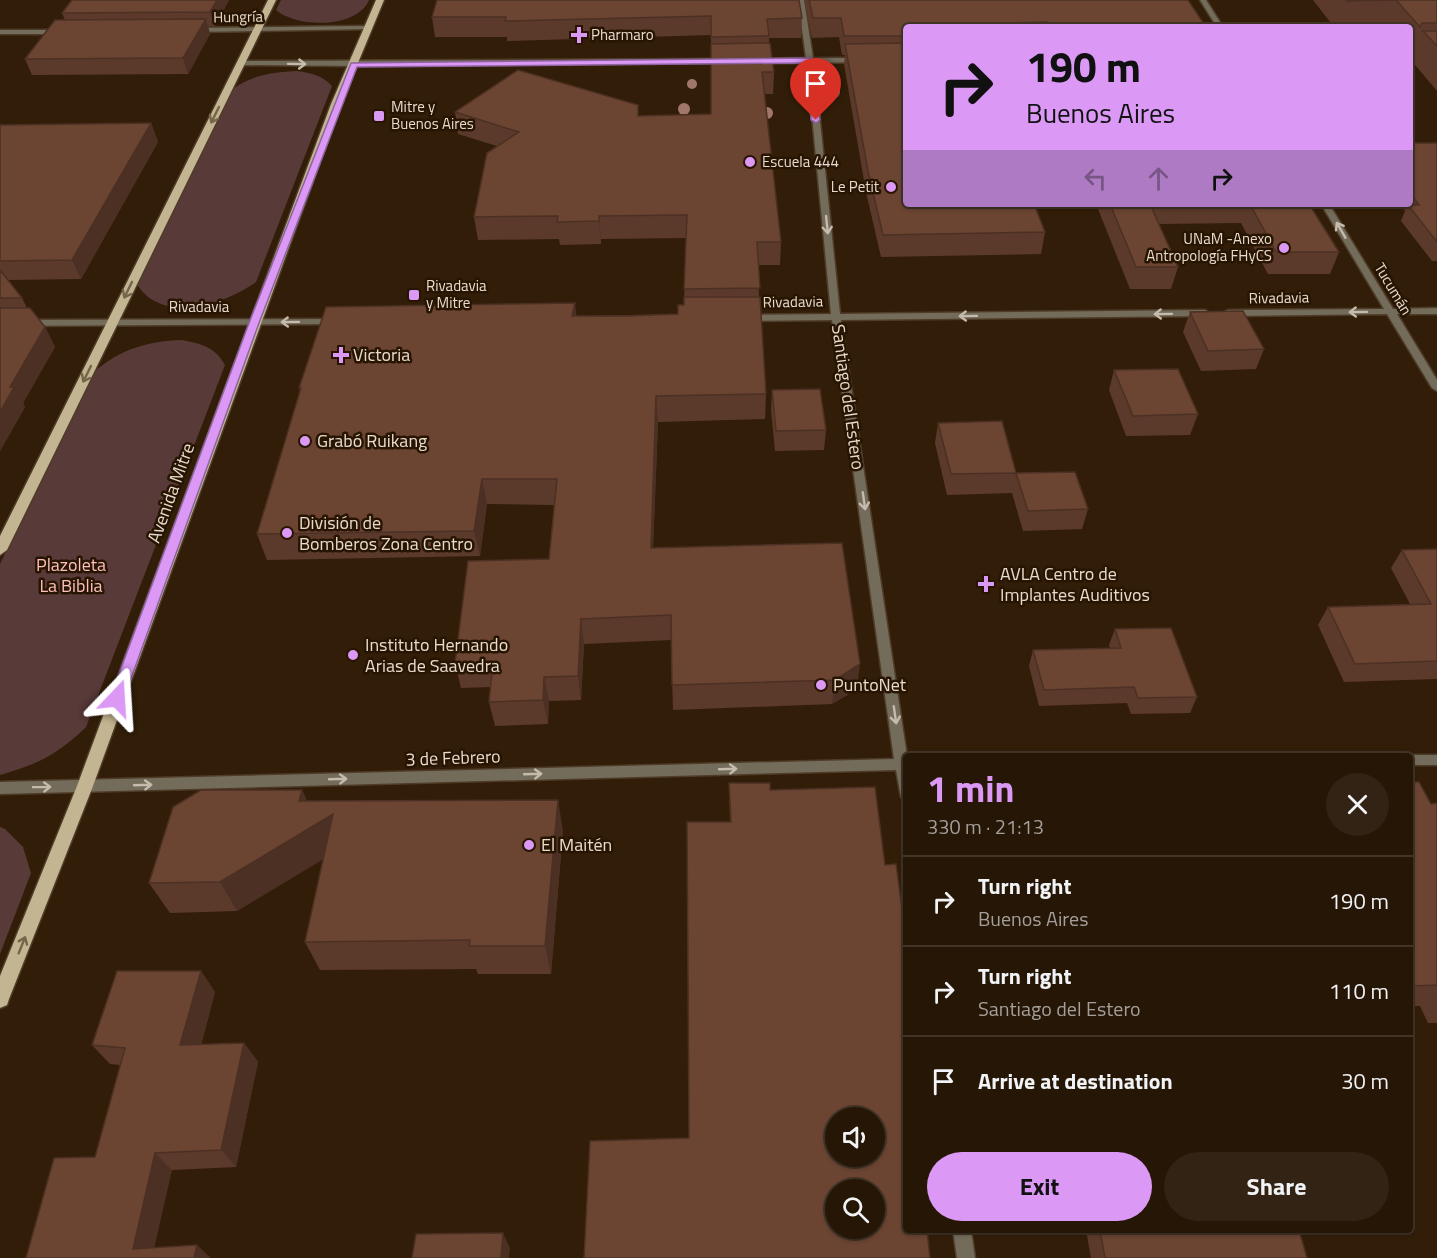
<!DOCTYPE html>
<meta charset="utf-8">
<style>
:root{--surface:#261606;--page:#322314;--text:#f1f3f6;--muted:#a49f9b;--line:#423528;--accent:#db99f5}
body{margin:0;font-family:"Titillium Web",sans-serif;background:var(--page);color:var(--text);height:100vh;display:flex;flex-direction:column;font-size:22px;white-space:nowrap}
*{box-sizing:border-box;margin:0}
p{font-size:20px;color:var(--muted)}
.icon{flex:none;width:33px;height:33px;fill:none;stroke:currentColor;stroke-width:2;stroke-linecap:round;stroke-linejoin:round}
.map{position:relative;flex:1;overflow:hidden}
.sheet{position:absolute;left:903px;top:753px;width:510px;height:480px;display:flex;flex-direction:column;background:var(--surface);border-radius:6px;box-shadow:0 2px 4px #0004,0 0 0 2px var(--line)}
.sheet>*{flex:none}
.banner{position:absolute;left:903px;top:24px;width:510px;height:183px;border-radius:6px;box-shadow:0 2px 4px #0004,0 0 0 2px var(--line);background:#db99f5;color:#111;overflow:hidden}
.fabs{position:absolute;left:825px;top:1107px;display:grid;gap:12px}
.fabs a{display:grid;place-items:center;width:60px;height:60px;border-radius:50%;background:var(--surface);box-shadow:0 2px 4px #0004,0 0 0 2px var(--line);font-size:30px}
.pin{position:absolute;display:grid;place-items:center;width:51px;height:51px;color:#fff;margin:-62px -26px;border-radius:50% 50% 50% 0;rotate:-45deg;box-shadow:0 0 6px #0007}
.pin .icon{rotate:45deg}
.me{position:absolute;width:66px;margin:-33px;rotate:20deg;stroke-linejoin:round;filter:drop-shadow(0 0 4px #0008)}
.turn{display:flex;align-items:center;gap:21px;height:126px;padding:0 24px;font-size:27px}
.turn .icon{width:78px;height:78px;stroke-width:2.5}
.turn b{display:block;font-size:42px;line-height:51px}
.lanes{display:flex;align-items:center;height:57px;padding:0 24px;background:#0003;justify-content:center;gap:30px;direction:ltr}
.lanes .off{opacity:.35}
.round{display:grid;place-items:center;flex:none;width:63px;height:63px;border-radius:32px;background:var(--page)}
.head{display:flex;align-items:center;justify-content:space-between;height:102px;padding:0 24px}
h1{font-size:36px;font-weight:700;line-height:45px;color:var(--accent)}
.cta{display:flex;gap:12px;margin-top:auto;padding:12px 24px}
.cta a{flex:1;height:69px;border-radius:36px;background:var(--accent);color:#111;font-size:24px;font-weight:700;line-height:69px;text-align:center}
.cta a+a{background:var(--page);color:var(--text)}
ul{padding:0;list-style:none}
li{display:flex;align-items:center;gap:18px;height:90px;padding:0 24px;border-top:2px solid var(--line)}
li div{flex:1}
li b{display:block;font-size:22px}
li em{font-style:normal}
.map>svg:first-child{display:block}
.green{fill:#583a38}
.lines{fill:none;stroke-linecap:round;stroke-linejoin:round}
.street-casing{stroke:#4f3c28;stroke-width:3}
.primary-casing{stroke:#4f3c28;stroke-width:3}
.street{fill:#736c5b;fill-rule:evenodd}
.primary{fill:#c3b591;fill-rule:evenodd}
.tree{fill:#a2776b}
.wall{fill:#5c3a2b}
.shaded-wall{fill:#4b3023}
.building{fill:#6b4432;stroke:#4b3023;stroke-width:1.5;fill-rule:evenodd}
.oneway{stroke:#c5baac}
.oneway2{stroke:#756549}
.route{fill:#db99f5;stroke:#8e639f;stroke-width:1.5}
.poi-dot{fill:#db99f5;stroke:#271501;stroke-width:2}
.labels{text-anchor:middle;stroke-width:5;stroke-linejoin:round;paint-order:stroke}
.far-street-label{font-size:15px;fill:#e8dbce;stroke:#271501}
.far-poi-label{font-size:15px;fill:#e8dbce;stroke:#271501;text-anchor:start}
.poi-label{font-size:18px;fill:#e8dbce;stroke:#271501;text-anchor:start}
.street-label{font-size:18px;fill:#e8dbce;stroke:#271501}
.park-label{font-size:18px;fill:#fec0bc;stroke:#271501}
</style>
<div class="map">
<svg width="1437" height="1258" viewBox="0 0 1437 1258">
<rect width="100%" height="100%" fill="#321e08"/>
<path class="green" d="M281,0h88c-12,29 -72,28 -93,10z
M297,71c14,2 25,4 35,15l-76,196c-30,22 -95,43 -119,2l96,-195c19,-14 40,-17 64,-18z
M182,340c20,4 33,7 43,25l-139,362c-29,28 -48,37 -86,48v-211l95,-193c26,-22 53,-30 87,-31z
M0,827l5,2 18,18 8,26 -31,81z"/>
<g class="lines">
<g class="street-casing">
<path id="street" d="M798,0h6l9,58h47l4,2 -4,2 -46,1 26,251 365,-4 5,3 -5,3 -364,4 66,436 -1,43 -5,-2 -5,-27 -896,24v-12l894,-23 -62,-439 -87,1 -5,-3 5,-3 86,-1 -24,-251h-50l-4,-2 4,-2 49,-1z
M1200,0h6l17,27h-6z
M367,26l3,2 -1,1 -176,3 -4,-2 4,-2z
M0,30h62l4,2 -4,2h-62z
M1437,53v4l-27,1v-4z
M728,59h3v4l-377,3 -113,-1 -4,-2 4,-2z
M1321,204h8l64,105 44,-1v6h-40l40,66v11l-5,-3 -45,-74 -159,2 -5,-3 5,-3 156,-1z
M335,319l3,1v4l-338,2v-6z
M1410,755h27v10h-27v-9h-4z
M953,1230h18l4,28h-18z"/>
</g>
<g class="primary-casing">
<path id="primary" d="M268,0h8l-269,550 -7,5v-19z
M376,0h8l-43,104 -248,682 -84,213 -2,6 -7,3v-32l77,-190 254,-682z"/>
</g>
<use href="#street" class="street"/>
<use href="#primary" class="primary"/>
</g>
<g class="tree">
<circle cx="692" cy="84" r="5"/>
<circle cx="834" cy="92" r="6"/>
<circle cx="684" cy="109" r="6"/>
<circle cx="767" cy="113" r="6"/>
</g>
<path class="wall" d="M72,0h157l-14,26h-7l2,8 -22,40 -156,1 -7,-16 40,-39 -3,-7z
M437,0l365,18 -1,20h-32v5l5,29 -1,22h-9l17,148 -1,23h-22l1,32 7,97 -1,25 -107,3 -5,126 204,141 -25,15 -159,6 -2,-70 -87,4 -3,56 -32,1 -1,23 -53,2 -6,-24 2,-15 -30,1 -6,-25 94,-104 5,-54 -67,-1 -7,52 -213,4 -10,-26 43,-142 -1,-4 277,-72 102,-2 6,-9 2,-67 -85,1v5l-41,1 -1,-6 -81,1 -4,-23 23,-71 -39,-12 -3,-22 184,4 72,-2v-79l-204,6v-4h-72l-3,-20z
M804,0h384l18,27h-300v177l139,28 -4,22 -160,3 -15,-65 -22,-128 1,-9h-3l-3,-18 -27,1z
M1313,0h124v91l-26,-31 4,-8h-5v-25h-76z
M151,123l7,19 -77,137 -73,1 14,18 5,10 18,19 10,20 -32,56 2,4 -25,44v-326z
M1410,143h27v118h-5l-31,-40 4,-10 -6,-7h11z
M1096,204h213l30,48 -9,22h-62l-27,-51 -82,1 19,43 -7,22h-41z
M1190,312l74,37 -8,20 -55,2 -18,-39z
M1114,370l84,44 -8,21 -64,1 -17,-46z
M772,390l54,40 -2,20 -49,1 -4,-41z
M938,423l78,50 72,36 -6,20 -59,2 -11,-38 -65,2 -12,-52z
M1437,549v130l-93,3 -26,-57 10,-18 82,-3 -19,-36 11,-18z
M1115,629l82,68 -7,16 -59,1 -4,-11 -88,3 -10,-40 4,-16 77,-2 -1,-3z
M1410,782l21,22 6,-1v220h-9l-8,-17h-10z
M729,783l41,7 136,440 -217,-92 41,-316z
M302,790l5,11 256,30 -12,143h-73l-2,-5 -156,1 -15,-28 18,-83 -86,52 -67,2 -21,-30z
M201,971l14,21 -14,53 43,-2 14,19 -22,105 -64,3 -146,88 69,-101 25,-92 -10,-1 -18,-19z
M1086,1230h213l8,28h-216z"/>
<path class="shaded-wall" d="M217,0h12l-14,26 -5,-14z
M206,19l4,15 -22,40 -5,-16z
M151,123l7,19 -77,137 -9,-19z
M599,216l2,23v5l-2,-23z
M575,303l3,25 -6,-12z
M45,327l10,20 -32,56 2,4 -25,44v-39l10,-25z
M656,396l2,26 -6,151 -1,-25z
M482,479l5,25 -7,52 -6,-25z
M581,619l3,25 -3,56 -3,-24z
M860,664l-3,25 -25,15 3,-24z
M544,677l5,24 -1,23 -5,-24z
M302,790l14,31 17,-7 14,31 -110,66 -17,-29 79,-81z
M558,800l5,31 -12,143 -6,-28z
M201,971l14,21 -19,73 -16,-20z
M244,1043l14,19 -22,105 -15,-17z
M155,1153l17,17 -20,88 -19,-9z
M503,1233l7,15 -1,10h-8z
M197,1245l14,13h-17z"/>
<path class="building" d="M72,0h145l-7,12 -148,1z
M437,0h362l3,18 -35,1 2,17 -58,1v-21l-206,5 1,-4h-74z
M809,0h379l18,27h-156l-2,-5 -86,2 1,3h-57v9h-62l-3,-18h-28z
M1346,0h91v23h-15l-2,4 -24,-27 -50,1z
M206,19l-23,39 -158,1 30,-39z
M1423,31h14v15z
M770,43l4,29h-12l19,170h-24l3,46 -76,1 3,-74 -88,1v5l-42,1 1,-6 -84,1 13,-64 32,-21 -64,-20 63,-42 120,35v11l73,-2v-70z
M906,43v161h128l11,28 -162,3 -15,-64 -23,-127z
M151,123l-79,137 -72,1v-136z
M1410,143h27v99l-29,-37h11l-9,-12z
M1110,204h40l28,63h-42z
M1250,204h59l30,48h-63z
M0,270l22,28h-22z
M684,297h76l6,97 -110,2 -5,152 191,-5 18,121 -25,16 -163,5 -1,-70 -90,4 -3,57 -34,1 -1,23 -54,2 4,-40 -38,1 13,-102 81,-2 8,-80h-75l-8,52 -217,3 44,-146h-2l27,-81 249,-4 -3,13h53l53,-2v-9h6z
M0,308h30l15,19 -35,60h4l-14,25z
M1243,311l21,38 -56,2 -18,-39z
M1178,369l20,45 -65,2 -19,-46z
M820,389l6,41 -50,1 -4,-41z
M1002,421l14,52 -65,1 -13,-51z
M1075,472l13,37 -60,2 -12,-38z
M1437,549v112l-82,3 -27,-57 103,-3 -29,-54z
M1171,628l26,69 -59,1 -4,-11 -90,3 -11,-40 88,-2 -6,-19z
M1410,782h9l12,22 6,-1v182l-27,1z
M729,783h41v7l105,-3 10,78 11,-1 10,75v291h21l3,28h-346l6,-117 99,-3 -2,-316h44zM836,1118h38v38h-38zM836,1190h38v38h-38z
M201,790h101l-3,11 259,-1 -13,146h-76l1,-6 -165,2 28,-128 -113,68 -71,1 24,-76z
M117,971h84l-21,74 64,-2 -23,107 -66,3 -22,96 64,-4 -3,13h-168l28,-100 41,-1 30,-109 -33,-3z
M1100,1230h199l8,28h-202z
M503,1233l-2,25h-89l4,-24z"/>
<defs><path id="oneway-shaft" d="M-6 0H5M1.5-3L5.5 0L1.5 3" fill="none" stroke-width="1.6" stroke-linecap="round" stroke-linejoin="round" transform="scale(1.5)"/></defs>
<g class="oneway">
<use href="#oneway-shaft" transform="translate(297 64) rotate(1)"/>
<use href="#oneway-shaft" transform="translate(827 225) rotate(84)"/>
<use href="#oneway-shaft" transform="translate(1341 230) rotate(-120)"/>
<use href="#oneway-shaft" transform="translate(1358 312) rotate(179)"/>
<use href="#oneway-shaft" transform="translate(1163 314) rotate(179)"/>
<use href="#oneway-shaft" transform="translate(968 316) rotate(179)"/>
<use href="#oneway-shaft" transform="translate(290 322) rotate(179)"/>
<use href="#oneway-shaft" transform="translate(864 501) rotate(82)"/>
<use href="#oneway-shaft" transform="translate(895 715) rotate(82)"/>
<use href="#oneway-shaft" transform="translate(728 769) rotate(-2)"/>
<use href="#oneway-shaft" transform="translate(533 774) rotate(-2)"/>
<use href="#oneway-shaft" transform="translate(338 779) rotate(-2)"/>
<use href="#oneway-shaft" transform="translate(143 785) rotate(-2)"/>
<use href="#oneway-shaft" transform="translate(42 787) rotate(-1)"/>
</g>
<g class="oneway2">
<use href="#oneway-shaft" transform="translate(215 115) rotate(116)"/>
<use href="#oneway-shaft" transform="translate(128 290) rotate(116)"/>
<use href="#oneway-shaft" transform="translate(87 374) rotate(116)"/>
<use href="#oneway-shaft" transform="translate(22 945) rotate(-68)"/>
</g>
<path class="route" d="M810,58l4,2 6,60 -4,3 -5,-3 -5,-57 -449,4 -98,256 -135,375 -2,4h-10l-2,-4 139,-375 102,-260z"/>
<g class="poi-dot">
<path d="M576 26h6v6h6v6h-6v6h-6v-6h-6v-6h6z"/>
<rect x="373" y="110" width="12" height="12" rx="3"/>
<circle cx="750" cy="162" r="6"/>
<circle cx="891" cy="187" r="6"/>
<circle cx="1284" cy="248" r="6"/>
<rect x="408" y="289" width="12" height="12" rx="3"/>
<path d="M338 346h6v6h6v6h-6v6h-6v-6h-6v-6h6z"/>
<circle cx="305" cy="441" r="6"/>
<circle cx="287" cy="533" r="6"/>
<path d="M983 575h6v6h6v6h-6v6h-6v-6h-6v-6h6z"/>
<circle cx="353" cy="655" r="6"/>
<circle cx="821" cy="685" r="6"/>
<circle cx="529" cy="845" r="6"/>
</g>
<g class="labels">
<g class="far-street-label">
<text transform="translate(238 17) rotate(-1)" y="5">Hungría</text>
<text transform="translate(1393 289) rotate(59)" y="5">Tucumán</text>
<text transform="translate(1279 298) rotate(-1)" y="5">Rivadavia</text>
<text transform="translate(793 302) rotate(-1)" y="5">Rivadavia</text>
<text x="199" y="312">Rivadavia</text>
</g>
<g class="far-poi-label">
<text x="591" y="40">Pharmaro</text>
<text x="391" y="112">Mitre y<tspan x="391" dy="17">Buenos Aires</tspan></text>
<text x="762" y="167">Escuela 444</text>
<text x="879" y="192" text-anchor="end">Le Petit</text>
<text x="1272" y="244" text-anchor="end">UNaM -Anexo<tspan x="1272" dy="17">Antropología FHyCS</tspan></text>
<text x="426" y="291">Rivadavia<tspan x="426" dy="17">y Mitre</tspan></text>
</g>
<g class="poi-label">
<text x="353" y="361">Victoria</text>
<text x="317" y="447">Grabó Ruikang</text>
<text x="299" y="529">División de<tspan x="299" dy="21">Bomberos Zona Centro</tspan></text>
<text x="1000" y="580">AVLA Centro de<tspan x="1000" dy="21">Implantes Auditivos</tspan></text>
<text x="365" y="651">Instituto Hernando<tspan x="365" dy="21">Arias de Saavedra</tspan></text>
<text x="833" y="691">PuntoNet</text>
<text x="541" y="851">El Maitén</text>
</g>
<g class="street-label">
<text transform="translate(848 397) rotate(82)" y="6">Santiago del Estero</text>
<text transform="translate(171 493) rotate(-70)" y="6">Avenida Mitre</text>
<text transform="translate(453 758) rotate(-2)" y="6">3 de Febrero</text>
</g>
<g class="park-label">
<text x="71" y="571">Plazoleta<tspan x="71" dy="21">La Biblia</tspan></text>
</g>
</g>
</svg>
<div class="fabs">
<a><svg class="icon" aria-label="sound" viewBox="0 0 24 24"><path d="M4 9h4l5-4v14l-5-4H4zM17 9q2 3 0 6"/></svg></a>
<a><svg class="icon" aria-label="search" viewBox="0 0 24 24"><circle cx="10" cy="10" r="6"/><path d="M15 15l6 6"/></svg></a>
</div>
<div class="pin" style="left:816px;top:120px;background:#d93025"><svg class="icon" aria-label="arrive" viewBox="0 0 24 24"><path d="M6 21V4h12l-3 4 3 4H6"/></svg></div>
<svg class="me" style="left:117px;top:698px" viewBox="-20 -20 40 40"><path d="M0-17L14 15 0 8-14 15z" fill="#db99f5" stroke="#fff" stroke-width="4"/></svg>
<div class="banner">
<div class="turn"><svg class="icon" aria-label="right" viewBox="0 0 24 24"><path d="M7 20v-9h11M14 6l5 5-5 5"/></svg><div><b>190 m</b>Buenos Aires</div></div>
<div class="lanes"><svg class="icon off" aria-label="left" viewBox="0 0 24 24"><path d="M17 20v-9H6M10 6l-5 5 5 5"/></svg><svg class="icon off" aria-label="ahead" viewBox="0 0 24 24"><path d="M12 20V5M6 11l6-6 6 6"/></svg><svg class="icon" aria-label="right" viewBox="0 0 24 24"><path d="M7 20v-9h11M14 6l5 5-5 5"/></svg></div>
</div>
<section class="sheet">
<div class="head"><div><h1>1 min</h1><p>330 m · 21:13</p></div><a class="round"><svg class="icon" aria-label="close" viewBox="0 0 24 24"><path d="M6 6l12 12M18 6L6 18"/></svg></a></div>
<ul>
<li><svg class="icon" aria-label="right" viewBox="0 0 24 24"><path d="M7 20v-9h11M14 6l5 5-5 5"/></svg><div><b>Turn right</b><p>Buenos Aires</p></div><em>190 m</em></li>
<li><svg class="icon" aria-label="right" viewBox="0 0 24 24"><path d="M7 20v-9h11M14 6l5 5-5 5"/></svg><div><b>Turn right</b><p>Santiago del Estero</p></div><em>110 m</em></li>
<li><svg class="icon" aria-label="arrive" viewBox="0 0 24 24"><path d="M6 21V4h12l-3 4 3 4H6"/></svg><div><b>Arrive at destination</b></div><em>30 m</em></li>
</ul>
<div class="cta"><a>Exit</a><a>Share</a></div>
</section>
</div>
